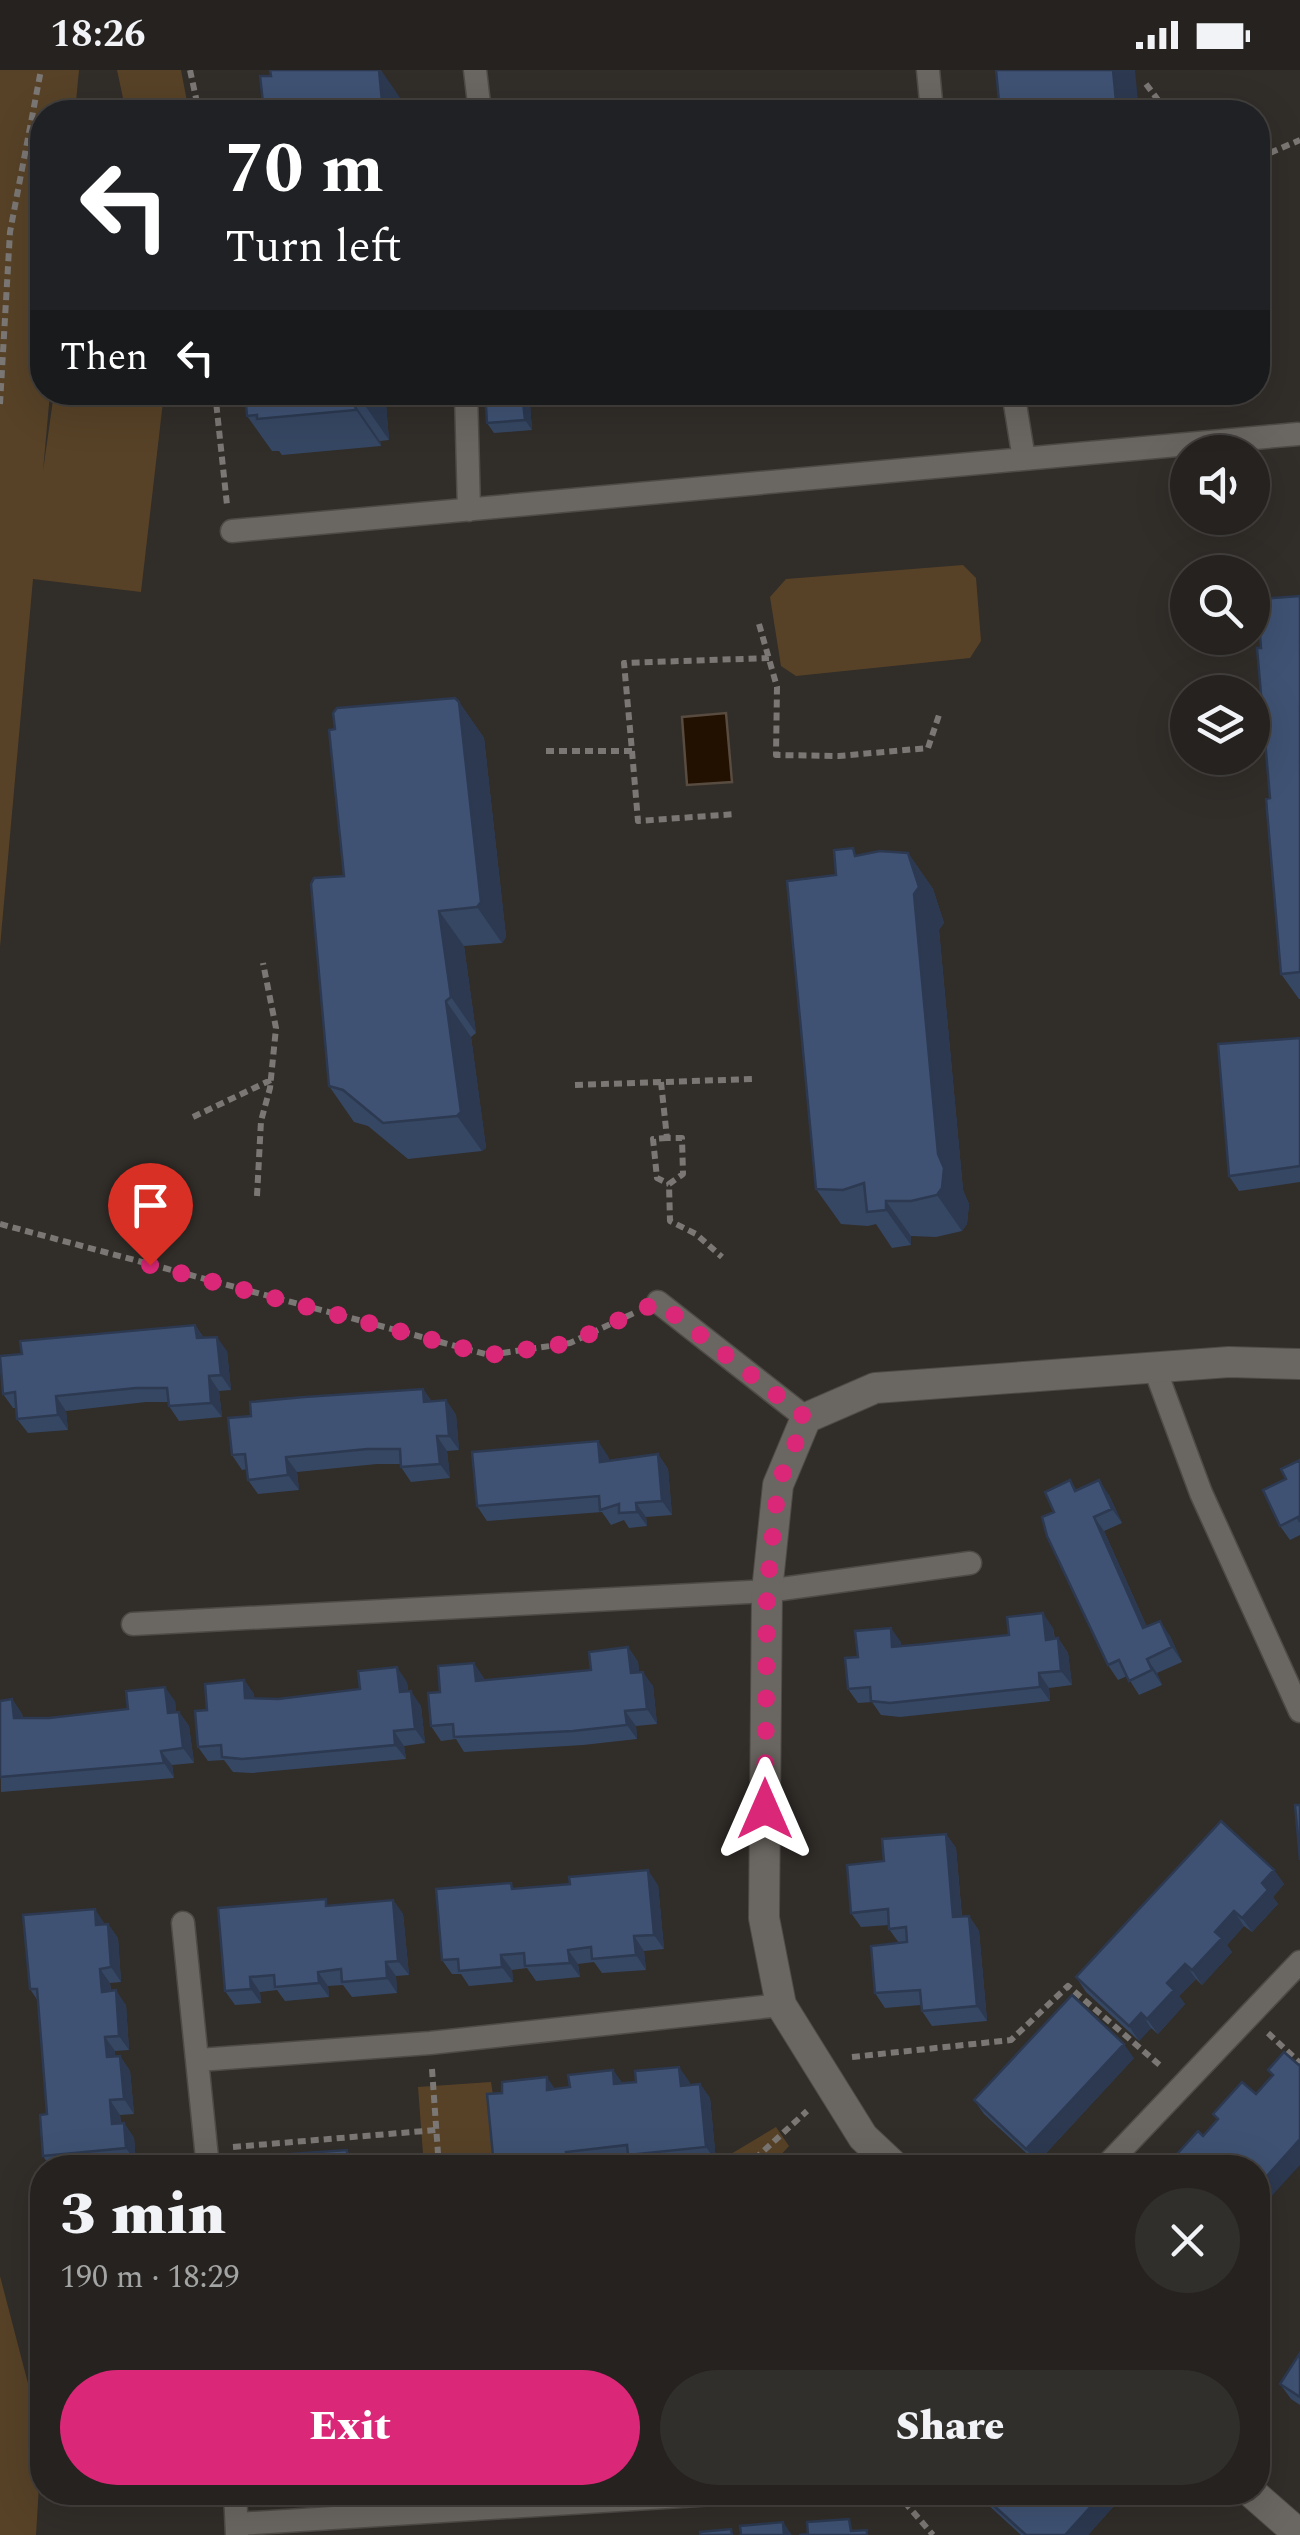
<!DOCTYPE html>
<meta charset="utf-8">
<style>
:root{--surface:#25221f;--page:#312f2c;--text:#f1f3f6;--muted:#a3a4a4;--line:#423f3d;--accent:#db2777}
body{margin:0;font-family:Spectral,serif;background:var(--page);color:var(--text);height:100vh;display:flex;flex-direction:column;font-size:38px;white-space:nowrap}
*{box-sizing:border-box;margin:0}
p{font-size:32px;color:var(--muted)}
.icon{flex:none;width:55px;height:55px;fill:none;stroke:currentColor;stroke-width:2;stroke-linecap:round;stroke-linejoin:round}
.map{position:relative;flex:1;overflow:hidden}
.details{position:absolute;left:30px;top:2085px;width:1240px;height:350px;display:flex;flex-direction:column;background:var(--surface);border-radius:40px;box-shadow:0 10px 40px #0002,0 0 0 2px var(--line)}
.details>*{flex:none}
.guide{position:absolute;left:30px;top:30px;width:1240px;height:305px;border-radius:40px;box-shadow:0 10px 40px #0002,0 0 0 2px var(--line);background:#202124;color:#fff;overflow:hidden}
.fabs{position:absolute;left:1170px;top:365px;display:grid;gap:20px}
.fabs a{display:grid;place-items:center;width:100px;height:100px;border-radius:50%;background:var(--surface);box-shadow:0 10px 40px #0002,0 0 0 2px var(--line);font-size:50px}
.pin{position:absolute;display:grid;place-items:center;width:85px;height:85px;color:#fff;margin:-102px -42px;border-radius:50% 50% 50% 0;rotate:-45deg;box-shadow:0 0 10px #0007}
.pin .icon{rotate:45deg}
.me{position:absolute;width:110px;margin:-55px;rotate:0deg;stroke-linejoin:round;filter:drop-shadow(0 0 8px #0008)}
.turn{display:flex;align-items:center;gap:35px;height:210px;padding:0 30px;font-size:45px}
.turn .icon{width:130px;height:130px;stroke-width:2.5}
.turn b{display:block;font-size:70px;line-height:85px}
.then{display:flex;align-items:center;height:95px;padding:0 30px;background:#0003;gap:20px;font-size:38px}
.round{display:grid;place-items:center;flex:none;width:105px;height:105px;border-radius:52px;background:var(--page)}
.overview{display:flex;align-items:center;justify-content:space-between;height:170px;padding:0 30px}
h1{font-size:60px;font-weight:800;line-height:75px}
.primary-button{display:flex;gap:20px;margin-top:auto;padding:20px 30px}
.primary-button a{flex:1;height:115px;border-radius:60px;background:var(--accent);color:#fff;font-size:40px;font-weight:800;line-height:115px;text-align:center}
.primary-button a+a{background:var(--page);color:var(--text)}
.status{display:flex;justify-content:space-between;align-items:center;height:70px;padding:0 50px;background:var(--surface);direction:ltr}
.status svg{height:28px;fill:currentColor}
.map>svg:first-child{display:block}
.green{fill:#574227}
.water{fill:#221000;stroke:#584b3f;stroke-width:2.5}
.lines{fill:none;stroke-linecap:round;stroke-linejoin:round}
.lane-casing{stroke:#4e4b47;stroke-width:25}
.street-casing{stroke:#4e4b47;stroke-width:32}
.path{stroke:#7b7774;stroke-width:6;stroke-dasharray:8 5;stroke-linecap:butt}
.lane{stroke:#6a6661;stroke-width:22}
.street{stroke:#6a6661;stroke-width:30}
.wall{fill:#364763}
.shaded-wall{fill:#2c3950}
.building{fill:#3f5273;stroke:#2c3950;stroke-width:2.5}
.route{stroke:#db2777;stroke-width:18;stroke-dasharray:0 32.4}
</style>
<div class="status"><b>18:26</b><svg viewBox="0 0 49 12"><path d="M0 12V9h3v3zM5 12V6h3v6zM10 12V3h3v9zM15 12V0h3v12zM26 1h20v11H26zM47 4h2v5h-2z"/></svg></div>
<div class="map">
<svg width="1300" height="2465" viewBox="0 0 1300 2465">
<rect width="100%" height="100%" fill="#312d29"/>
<path class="green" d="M0,0h79l-4,42h-33v280l8,1 -7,78 11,-78h110l-23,199 -108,-13 -33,368z
M181,0l8,42h-63l-9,-42z
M963,495l13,13 5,63 -11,17 -174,18 -15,-10 -11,-69 16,-18z
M491,2012l13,85h-80l-6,-80z
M776,2057l13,19 -19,21h-61z
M0,2206l42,161 -6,98h-36z"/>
<path class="water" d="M726,643l6,69 -45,3 -5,-68z"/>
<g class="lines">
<g class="lane-casing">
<path id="lane" d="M475,0l5,42
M928,0l4,42
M466,322l3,118
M1013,322l11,67
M232,461l1066,-97
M658,1232l148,116
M1155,1299l46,124 99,218
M133,1554l634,-33 203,-28
M183,1853l25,245
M199,1990l231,-17 351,-38
M1104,2098l196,-206
M235,2422l2,43
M238,2454l507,-32"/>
</g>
<g class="street-casing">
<path id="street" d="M896,2098l-33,-31 -82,-132 -17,-87 3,-327 11,-106 28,-67 69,-30 354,-26 71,2
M1251,2422l49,43"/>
</g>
<path class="path" d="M190,0l9,42
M1146,14l21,28
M1258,88l42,-18
M215,322l12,113
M0,334l10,-172 31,-162
M759,554l18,63 -1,68 63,1 89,-8 11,-33
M546,681h86l-8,-88 145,-5
M632,681l6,70 98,-7
M661,1012l6,56h15l1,36 -14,10 1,37 26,13 26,23
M575,1015l178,-6
M193,1047l78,-37
M667,1068l-14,1 4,39 12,6
M257,1126l4,-75 9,-33 6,-60 -13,-65
M0,1154l489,131 81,-12 64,-30
M1268,1963l32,30
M852,1987l159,-17 57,-54 94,81
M432,1999l7,99
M233,2077l203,-17
M745,2098l62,-57
M896,2422l37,43"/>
<use href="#lane" class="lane"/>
<use href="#street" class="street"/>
</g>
<path class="wall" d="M245,322h140l4,48 -9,1 1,5 -99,9 -3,-4h-7l-25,-35z
M485,322h44l3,38 -38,3 -7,-10z
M565,322h89l-84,8z
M1300,526v403h-1l-18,-25 -20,-326z
M459,632l25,36 22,199 -4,6 -38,3 12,87 -5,4 15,111 -4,3 -74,8 -40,-33 -14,-4 -25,-36 15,-210z
M908,783l25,36 11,34 -5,7 24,260 6,14 -2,20 -5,7 -26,6 -25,-1v9l-19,3 -16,-24 -8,2 -27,-2 -25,-35 20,-314 22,-19z
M1300,968v144l-61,9 -10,-15z
M195,1255l9,13 23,13 4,39 -12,1 3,26 -43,4 -10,-15 -1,-4h-22l-80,9 2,19 -40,3 -11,-14 -1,-11h-3l-10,-14 19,-40z
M423,1319l9,13 14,-2 10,15 3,35 -12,1 3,27 -39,4 -10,-15v-3h-24l-80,8 2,18 -41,4 -10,-14 -1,-11 -5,1 -10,-15 19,-39z
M658,1384l10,15 4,46 -26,2 1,9 -18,2 -5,-8 -13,5 -9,-13 -115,9 -10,-15 131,-50 1,5z
M1300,1390v75l-10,5 -10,-14 6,-47z
M1070,1410l6,10 33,5 13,28 -18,8 43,96 23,9 12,26 -25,11 5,12 -23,10 -12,-19 -9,4 -10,-15 -54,-153z
M1053,1558l2,11 3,-1 10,15 4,32 -23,3 1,13 -150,16 -19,-2 -9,-13 -14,1 -10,-14 10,-32 43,-15v4l108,-11z
M628,1577l10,15 1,10 14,14 4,38 -21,2 1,13 -54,6 -119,7 -8,-13 -15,2 -10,-15 9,-34 44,-14v2l107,-10z
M244,1610l10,14v4l24,1 82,-10 47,-7 1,9 13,15 4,37 -21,3 2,13 -154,14 -19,-1 -9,-12 -16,1 -10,-14 9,-37z
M12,1629l10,15 1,4h26l79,-9 47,-8 1,11h3l10,14 5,37 -22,2 2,13 -173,14 -1,-91z
M946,1764l10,14 6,69 7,-1 10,15 8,90 -55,5 -10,-15 -1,-6 -36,3 -10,-15 24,-50 -10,-14v-4l-28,2 -10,-14 33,-52z
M1274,1800l10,14 -11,13 5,7 -26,28 -8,-6 -17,19 5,7 -30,33 -6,-6 -17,17 6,8 -27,30 -7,-6 -12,13 -53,-49 -10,-15z
M658,1815l6,64 -20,2 2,19 -44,3 -8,-11 -16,2 2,13 -44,4 -9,-13 -15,2 1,12 -44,4 -8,-12h-9l-10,-14 73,-71z
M393,1830l10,14 6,61 -13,1 1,17 -45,4 -9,-12 -15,1 1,11 -44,4 -8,-11 -17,2 1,11 -26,2 -10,-14 105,-85z
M105,1854h3l10,14 3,44 -11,1 1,8 15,14 3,45 -14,1v5h5l10,15 4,43 -14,1 1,8h3l10,15 2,25 -53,5h-32l-8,-12 4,-42 -9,-113 -8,-12z
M1134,1988l-97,105 -53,-49 -10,-14z
M613,2000l9,13 67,-2 1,4 10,-1 10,14 6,63 -60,7h-19l-5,-8 -56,6v2h-80l-2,-2 8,-73 68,-6z
M1300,2283v52l-9,-6 -11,-15z
M974,2422h128l11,15 -25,28h-67z"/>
<path class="shaded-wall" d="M379,0h2l22,32 1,10h-21z
M1113,0h22l4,42h-22z
M363,322h22l4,48 -25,-36z
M522,322h7l3,38 -7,-10z
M355,335l25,36 1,5 -25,-36z
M459,632l25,36 22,199 -4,6 -25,-36z
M908,783l25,36 11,34 -5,7 24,260 6,14 -2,20 -5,7 -25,-36 1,-41z
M439,841l25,35 12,87 -25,-36z
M446,931l25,36 15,111 -4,3 -25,-35z
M886,1131l25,35v9l-25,-35z
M195,1255l10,15 -8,-2z
M217,1267l10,14 4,39 -10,-15z
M209,1306l10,15 3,26 -11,-14z
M423,1319l10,15 -9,-2z
M56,1326l10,15 2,19 -10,-15z
M446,1330l10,15 3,35 -10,-14z
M437,1366l10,15 3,27 -10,-14z
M598,1371l10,15 2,20 -10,-14z
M658,1384l10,15 4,46 -10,-14z
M286,1387l11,15 2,18 -11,-15z
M1099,1410l10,15 13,28 -10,-14z
M636,1433l10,14 1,9 -10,-14z
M1094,1447l10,14 50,112 -11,-15z
M1043,1543l10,15 3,26 -10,-14z
M1160,1551l10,15 12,26 -10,-15z
M891,1558l10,14 1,19 -10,-14z
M1058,1568l10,15 4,32 -11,-14z
M628,1577l10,15 3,26 -10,-15z
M1147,1589l10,14 5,12 -10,-15z
M474,1593l10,15 2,18 -10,-15z
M397,1597l10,15 3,25 -10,-15z
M643,1602l10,14 4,38 -10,-15z
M1039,1603l10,15 1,13 -10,-14z
M244,1610l10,14 1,19 -10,-15z
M165,1617l10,14 3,26 -10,-14z
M411,1621l10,15 4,37 -10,-14z
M12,1629l10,15 2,19 -10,-15z
M625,1641l11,15 1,13 -10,-14z
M179,1642l10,14 5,37 -11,-15z
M394,1661l10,15 2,13 -11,-14z
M161,1681l11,14 2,13 -10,-15z
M946,1764l10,14 7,84 -10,-15z
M648,1800l10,15 6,64 -10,-14z
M1274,1800l10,14 -11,13 5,7 -26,28 -10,-14 20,-35z
M393,1830l10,14 6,61 -11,-14z
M95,1839l10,15 -9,1z
M1234,1841l10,15 -17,19 5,7 -30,33 -10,-15 23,-38z
M969,1846l10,15 8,90 -10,-15z
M108,1854l10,14 3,44 -10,-15z
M634,1866l10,15 2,19 -10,-15z
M568,1880l10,14 2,13 -10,-14z
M501,1885l11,15 1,12 -11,-15z
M386,1892l10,14 1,17 -10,-15z
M1185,1894l11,15 -17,17 6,8 -27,30 -11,-15 20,-36z
M100,1899l10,14 2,23 -10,-14z
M318,1902l10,14 1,11 -10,-14z
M250,1907l10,15 1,11 -10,-14z
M116,1920l10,15 3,45 -10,-14z
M1141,1943l10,15 -12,13 -10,-15z
M105,1967l10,14 2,20 -10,-14z
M1124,1974l10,14 -97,105 -11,-14z
M120,1986l10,15 4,43 -10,-15z
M679,1997l10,14 2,19 -10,-14z
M613,2000l10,14h-9z
M547,2007l10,15 -10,-2z
M700,2014l10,14 6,63 -10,-14z
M110,2030l10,15 2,23 -10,-14z
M124,2053l10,15 2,25 -10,-15z
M1300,2069v26l-42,46v-25z
M347,2080l12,18h-11z
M566,2082l10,14v2h-3l-6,-10z
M1103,2423l10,14 -25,28h-23z
M783,2452l9,13h-8z"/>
<path class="building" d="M270,0h109l4,42h-119l-4,-36h11z
M996,0h117l4,42h-117z
M245,322h118l1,12 -9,1 1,5 -99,9v-4l-10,1z
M485,322h37l3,28 -38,3z
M1300,526v376l-19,2 -15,-175 4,-1 -13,-150h4l-3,-40 3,-9z
M455,628l4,4 22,200 -4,5 -38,4 12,86 -5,4 15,111 -4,4 -74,7 -40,-33 -14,-4 -18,-202 3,-6 30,-2 -15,-146 6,-1 -2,-16 4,-5z
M853,778l2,8 25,-5 28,2 11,34 -5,7 24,260 6,14 -2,20 -5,7 -26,6h-25v9l-19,2 -3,-29 -21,7 -27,-1 -29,-308 49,-6 -2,-25z
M1300,968v128l-71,10 -11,-132z
M195,1255l2,13 20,-1 4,38 -12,1 2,27 -42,3 -2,-18h-31l-80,8 2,19 -41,4 -2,-27 -12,2 -3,-38 22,-2 -2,-13z
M423,1319l1,13 22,-2 3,36h-12l3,28 -39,3 -1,-18h-33l-81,8 2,18 -40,5 -3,-26 -13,1 -4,-37 23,-2 -1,-14 54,-5z
M598,1371l2,21 58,-8 4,47 -26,2 1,9 -18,1v-9l-19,6 -1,-14 -122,10 -5,-54z
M1300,1390v62l-2,-5 -18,9 -17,-36 23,-11 -5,-10z
M1070,1410l5,11 24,-11 13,29 -18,8 49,111 17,-7 12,26 -25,12 5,11 -23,11 -10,-21 -11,5 -61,-129 -5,-19 12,-5 -9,-20z
M1043,1543l3,27 12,-2 3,33 -22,2 1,14 -150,16 -19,-2 -1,-14 -22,2 -3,-31 13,-1 -3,-26 36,-3 1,19 32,-3 85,-9 -2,-18z
M628,1577l3,26 12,-1 4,37 -22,2 2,14 -54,6 -119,6 -1,-13 -22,2 -3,-33 12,-1 -2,-26 36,-3 2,18 115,-11 -2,-18z
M397,1597l3,25 11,-1 4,38 -21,2 1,14 -153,14 -20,-2 -1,-12 -23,2 -3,-36 12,-1 -2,-26 39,-4 1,18 33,1 82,-10 -2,-18z
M165,1617l3,26 11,-1 4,36 -22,3 3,12 -164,14v-76l12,-2 2,19h35l79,-9 -2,-18z
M1295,1735h5v55z
M1221,1751l53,49 -12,13 6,7 -26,28 -8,-7 -19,21 7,6 -30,32 -7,-6 -18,19 7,7 -27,29 -6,-6 -12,13 -53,-49z
M946,1764l7,83 16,-1 8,90 -55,5 -2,-21 -45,3 -4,-47 36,-4 -1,-15 -17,2 -1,-20 -37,4 -4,-48 37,-4 -2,-22z
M648,1800l6,65 -20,1 2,19 -44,4 -1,-12 -23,3 2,13 -45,3 -1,-13 -23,2 1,12 -43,4 -1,-12 -16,1 -6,-71 75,-6 1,6 58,-5 -1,-7z
M326,1829v7l67,-6 5,61 -12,1 1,16 -45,4 -1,-13 -23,3 1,11 -44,4 -1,-12 -24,2 1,12 -26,2 -7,-83z
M95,1839l1,16 12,-1 3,43 -11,2 2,23 14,-2 3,46 -14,1 2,20 13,-1 4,43 -14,1 2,24 12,-1 2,25 -83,8 -3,-41 7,-1 -10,-125h-7l-7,-74z
M1072,1925l52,49 -98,105 -52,-49z
M1284,1982l16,14v73l-42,47v-18h-88l-3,-3 31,-34 5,5 15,-17 -5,-5 29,-32 14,12 17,-19 -5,-5z
M679,1997l2,19 19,-2 6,63 -78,8 -1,-10 -61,7 1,6 -73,8 -7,-72 15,-1v-11l45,-5v13l23,-3 -2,-12 45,-5 1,14 22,-2 -1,-11z
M347,2080l1,18h-70l-1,-13z
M1300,2283v44l-20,-13z
M979,2422h123l1,1 -38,42h-39z
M849,2449l2,12 16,-1v5h-68l9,-1 -1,-12z
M783,2452l1,13h-43l-1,-9z
M731,2459l1,6h-32v-3z"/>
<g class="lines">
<path class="route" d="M150,1195l339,90 81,-12 88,-41 148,116 -28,67 -11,106 -2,218"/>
</g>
</svg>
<div class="fabs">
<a><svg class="icon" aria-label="sound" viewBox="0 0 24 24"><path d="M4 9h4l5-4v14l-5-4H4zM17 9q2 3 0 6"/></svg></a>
<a><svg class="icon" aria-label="search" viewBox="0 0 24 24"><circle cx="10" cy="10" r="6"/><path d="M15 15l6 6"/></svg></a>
<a><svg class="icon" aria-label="layers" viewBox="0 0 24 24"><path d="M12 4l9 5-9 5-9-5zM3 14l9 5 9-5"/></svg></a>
</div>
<div class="pin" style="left:150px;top:1195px;background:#d93025"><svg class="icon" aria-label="arrive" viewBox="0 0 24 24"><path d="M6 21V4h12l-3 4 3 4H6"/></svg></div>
<svg class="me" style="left:765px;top:1739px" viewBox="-20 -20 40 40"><path d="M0-17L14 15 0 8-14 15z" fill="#db2777" stroke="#fff" stroke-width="4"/></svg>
<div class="guide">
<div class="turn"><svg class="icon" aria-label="left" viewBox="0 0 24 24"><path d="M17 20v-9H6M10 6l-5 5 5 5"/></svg><div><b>70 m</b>Turn left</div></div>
<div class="then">Then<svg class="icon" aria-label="left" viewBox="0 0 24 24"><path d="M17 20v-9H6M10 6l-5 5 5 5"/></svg></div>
</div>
<section class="details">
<div class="overview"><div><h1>3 min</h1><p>190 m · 18:29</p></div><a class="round"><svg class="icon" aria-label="close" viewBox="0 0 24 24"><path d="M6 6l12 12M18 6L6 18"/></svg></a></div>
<div class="primary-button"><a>Exit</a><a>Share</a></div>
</section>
</div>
